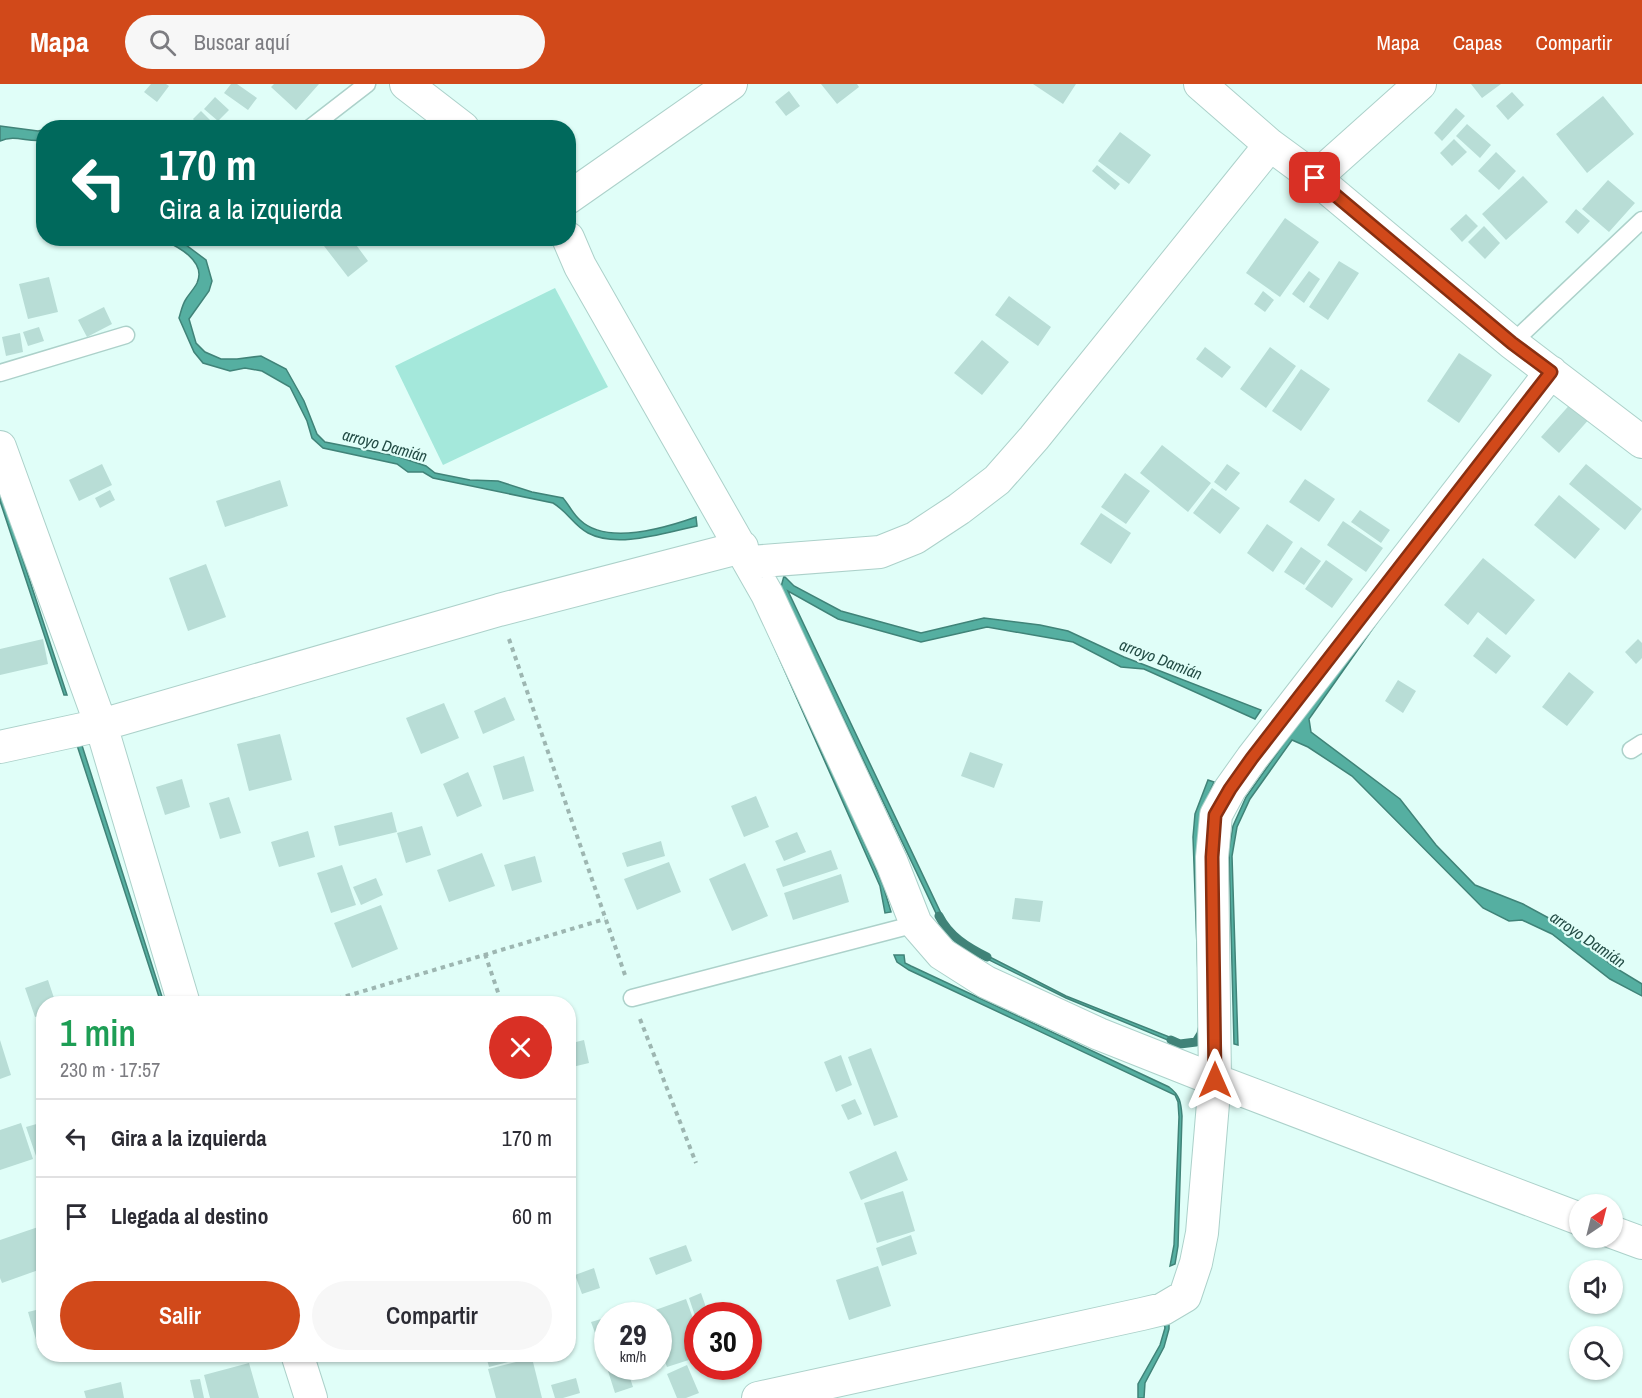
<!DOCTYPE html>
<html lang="es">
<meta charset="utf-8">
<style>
:root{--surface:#fff;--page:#f7f7f7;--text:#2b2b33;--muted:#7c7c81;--line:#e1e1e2;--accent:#d1491a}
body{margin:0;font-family:"Archivo Narrow",sans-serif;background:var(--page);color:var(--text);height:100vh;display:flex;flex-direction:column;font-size:22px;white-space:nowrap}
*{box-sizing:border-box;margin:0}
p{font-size:20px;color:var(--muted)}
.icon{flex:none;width:33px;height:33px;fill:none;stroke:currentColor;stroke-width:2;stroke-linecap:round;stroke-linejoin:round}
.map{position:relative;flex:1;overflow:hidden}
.drawer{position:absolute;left:36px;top:912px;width:540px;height:366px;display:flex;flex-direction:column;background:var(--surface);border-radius:24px;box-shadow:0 2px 4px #0004}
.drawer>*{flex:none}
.hud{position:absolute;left:36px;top:36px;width:540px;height:126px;border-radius:24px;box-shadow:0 2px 4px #0004;background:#00695c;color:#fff;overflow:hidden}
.needle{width:39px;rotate:35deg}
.controls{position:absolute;left:1569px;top:1110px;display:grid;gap:12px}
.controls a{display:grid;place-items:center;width:54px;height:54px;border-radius:50%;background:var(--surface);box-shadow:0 2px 4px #0004;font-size:30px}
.speed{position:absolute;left:594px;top:1218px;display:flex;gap:12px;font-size:30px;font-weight:700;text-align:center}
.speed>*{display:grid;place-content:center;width:78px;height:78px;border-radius:50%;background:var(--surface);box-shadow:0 2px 4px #0004;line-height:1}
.speed small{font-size:15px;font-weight:400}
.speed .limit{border:9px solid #d22;background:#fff;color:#111}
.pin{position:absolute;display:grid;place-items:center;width:51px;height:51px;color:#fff;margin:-26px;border-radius:12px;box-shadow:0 3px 9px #0006}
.me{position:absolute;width:66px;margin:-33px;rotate:0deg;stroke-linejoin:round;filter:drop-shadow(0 0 4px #0008)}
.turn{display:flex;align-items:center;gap:21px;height:126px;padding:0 24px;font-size:27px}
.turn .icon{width:78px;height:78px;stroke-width:2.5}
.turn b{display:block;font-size:42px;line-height:51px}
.round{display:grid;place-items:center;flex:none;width:63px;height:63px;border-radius:32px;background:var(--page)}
.head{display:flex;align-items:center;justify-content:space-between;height:102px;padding:0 24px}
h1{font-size:36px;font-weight:600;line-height:45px;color:#1e9e55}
.button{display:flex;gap:12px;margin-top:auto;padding:12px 24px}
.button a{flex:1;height:69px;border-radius:36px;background:var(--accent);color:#fff;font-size:24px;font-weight:600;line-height:69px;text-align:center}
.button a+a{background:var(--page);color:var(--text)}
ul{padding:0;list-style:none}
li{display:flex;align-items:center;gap:18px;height:78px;padding:0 24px;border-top:2px solid var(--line)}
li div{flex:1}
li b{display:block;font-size:22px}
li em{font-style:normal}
header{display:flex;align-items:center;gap:36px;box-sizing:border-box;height:84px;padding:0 30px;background:var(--accent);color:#fff}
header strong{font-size:28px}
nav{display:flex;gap:33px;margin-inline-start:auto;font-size:21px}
.search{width:420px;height:54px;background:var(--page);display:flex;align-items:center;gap:15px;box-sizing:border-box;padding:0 21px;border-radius:33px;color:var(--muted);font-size:22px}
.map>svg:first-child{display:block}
.green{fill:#a4e8db}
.water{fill:#55afa1;stroke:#408378;stroke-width:1.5}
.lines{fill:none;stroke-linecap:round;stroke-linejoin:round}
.stream{stroke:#408378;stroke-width:9}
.building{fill:#b8ddd6}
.service-casing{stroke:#acd1ca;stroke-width:19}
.minor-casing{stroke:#acd1ca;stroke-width:34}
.path{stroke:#9db6b1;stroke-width:4;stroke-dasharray:4.5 4.5;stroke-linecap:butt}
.service{stroke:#fff;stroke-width:16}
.minor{stroke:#fff;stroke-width:32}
.route-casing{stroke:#882f11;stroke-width:15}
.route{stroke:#d1491a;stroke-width:10}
.labels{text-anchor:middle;stroke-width:4.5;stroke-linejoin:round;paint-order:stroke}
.water-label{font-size:16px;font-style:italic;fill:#224b44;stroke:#e0fef8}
</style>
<header>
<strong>Mapa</strong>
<div class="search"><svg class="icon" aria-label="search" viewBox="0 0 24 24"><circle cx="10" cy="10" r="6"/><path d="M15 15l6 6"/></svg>Buscar aquí</div>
<nav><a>Mapa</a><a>Capas</a><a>Compartir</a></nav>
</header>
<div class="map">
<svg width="1642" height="1314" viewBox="0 0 1642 1314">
<rect width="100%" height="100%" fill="#e0fef8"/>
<path class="green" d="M555,204l53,99 -165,78 -48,-99z"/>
<path class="water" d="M0,42l38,5 5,-1v10c-14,3 -28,-6 -43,1z
M161,155h17l28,21 6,21 -3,10 -20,28 7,24 9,9 16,7h16l24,-3 25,13 18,32 13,33 8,8 71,14 30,10 9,7 35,7 28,1 34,11 31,6c6,7 10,16 17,22 27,26 85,8 116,-3l1,9c-31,6 -79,23 -109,7 -14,-7 -21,-22 -35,-30l-120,-25 -10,-6h-15l-11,-8 -74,-16 -11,-10 -5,-17 -17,-34 -28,-16 -17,-3 -15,3 -27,-8 -9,-11 -15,-34c2,-6 3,-13 7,-19 3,-5 8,-10 11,-16 10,-22 -20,-37 -36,-44z
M0,405l67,206h-3l-64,-194z
M1445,442l-136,193 2,13 89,67 36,46 39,40 48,19 33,18 58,45 28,17v12l-32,-17 -58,-45 -30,-14 -13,1 -26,-13 -131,-132 -44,-29 -16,-7 -42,59 -13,28 -5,29 6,189 -4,-1 -5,-194 4,-24 13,-29 58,-82z
M784,492l10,10 47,25 80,22 63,-15 56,7 28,6 56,26 137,53 -6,9 -111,-50 -23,-2 -48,-25 -86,-15 -66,15 -83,-23 -50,-28 159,335 -4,2 -162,-341z
M748,496l135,305 8,27 -6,1 -5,-27 -135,-305z
M74,652h5l85,267h-3z
M1208,696l6,2 -14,33 -2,22 5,193h-3l-7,-193 2,-23z
M978,867l88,45 116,46v4l-116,-48 -91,-45z
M894,871h10l1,8 6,3 258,121c11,8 12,16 13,29l-4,130 -3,18 -5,2 4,-21 5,-128 -1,-15 -3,-7 -266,-125 -12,-8z
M1169,1233v12l-5,18 -19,36 -1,15h-6v-14l22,-39 5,-17 -2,-10z"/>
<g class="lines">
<path class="stream" d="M939,832c10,20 28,31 48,41
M1171,956l9,4 16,-2 5,-8 1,-5"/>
</g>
<path class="building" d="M151,0h15l3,2 -12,16 -13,-10z
M231,0h6l20,14 -9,12 -24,-17z
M274,0h45l-23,26 -25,-23z
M821,0h36l2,3 -22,17z
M1033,0h43l-13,20z
M1471,0h30l-19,14z
M789,7l11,15 -14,10 -11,-14z
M1512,8l12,13 -16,15 -12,-14z
M1603,12l31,38 -47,39 -31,-39z
M215,13l14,13 -11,11 -14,-12z
M1456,24l9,8 -23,25 -8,-8z
M201,27l17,17h-17l-8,-9z
M1467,40l24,21 -11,13 -24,-22z
M1120,48l31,23 -22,29 -31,-23z
M1454,55l13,13 -15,14 -12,-13z
M1496,68l20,19 -17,19 -21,-19z
M1097,81l23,19 -5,6 -23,-19z
M1523,92l25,26 -42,38 -24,-26z
M1608,96l27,23 -26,29 -27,-23z
M1576,125l14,12 -12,13 -13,-12z
M1466,130l12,12 -16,16 -12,-13z
M1285,134l34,24 -39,55 -34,-24z
M1484,142l16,17 -15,16 -17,-17z
M333,154h18l17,23 -20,16 -24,-31z
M1339,177l20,12 -31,47 -19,-13z
M1309,187l11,8 -16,24 -12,-9z
M49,193l9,35 -30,7 -9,-35z
M1263,207l11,9 -9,12 -11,-8z
M1009,212l42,31 -13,19 -43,-31z
M104,223l8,17 -25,13 -9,-17z
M39,243l5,14 -16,5 -5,-14z
M20,249l3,19 -17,4 -4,-19z
M982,256l27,22 -27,33 -28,-22z
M1205,263l26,20 -9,11 -26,-19z
M1270,263l26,19 -30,42 -26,-19z
M1459,269l33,22 -33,48 -32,-22z
M1301,285l29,20 -29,42 -29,-20z
M1573,317l18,16 -32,36 -18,-16z
M1162,361l49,38 -23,29 -48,-39z
M102,380l10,21 -33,16 -10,-21z
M1227,380l13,9 -14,18 -12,-9z
M1586,380l56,45 -17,21 -56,-46z
M1125,389l25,18 -24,33 -25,-17z
M1305,395l30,20 -16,23 -30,-20z
M280,396l8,26 -63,21 -9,-26z
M1212,404l28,20 -20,26 -27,-21z
M110,406l5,10 -15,8 -5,-10z
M1559,411l41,34 -25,30 -41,-34z
M1360,426l30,20 -9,13 -30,-21z
M1101,429l30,20 -20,31 -31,-20z
M1343,437l40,27 -17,24 -39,-27z
M1267,440l26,18 -20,30 -26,-19z
M1301,463l20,14 -17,24 -20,-13z
M1483,474l52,42 -29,35 -28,-23 -10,13 -24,-20z
M1326,476l27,19 -21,29 -27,-19z
M206,480l20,53 -38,14 -19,-53z
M1487,553l24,19 -15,18 -23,-18z
M43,555l5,25 -48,11v-26z
M1638,555l4,4v15l-6,6 -11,-12z
M1569,588l25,20 -27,34 -25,-19z
M1398,596l18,11 -13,22 -18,-12z
M505,613l10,23 -32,14 -9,-23z
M444,619l15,35 -38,16 -15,-36z
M280,650l12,46 -43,11 -12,-47z
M970,668l33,12 -9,24 -33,-12z
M524,672l10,35 -31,9 -10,-34z
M468,688l14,34 -25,11 -14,-33z
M182,695l8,28 -25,8 -9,-28z
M756,712l13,31 -25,10 -13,-31z
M229,713l12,36 -21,6 -11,-36z
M392,728l5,20 -58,14 -5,-20z
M422,742l9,29 -25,8 -9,-30z
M308,747l7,26 -36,10 -8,-25z
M797,748l9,20 -22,9 -9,-20z
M661,757l4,15 -38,11 -5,-14z
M831,766l7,19 -55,18 -7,-18z
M482,769l13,33 -46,16 -12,-32z
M535,772l7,26 -30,9 -8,-26z
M669,778l12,30 -44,18 -13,-31z
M745,779l23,53 -36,15 -23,-52z
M342,781l14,40 -25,8 -14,-40z
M841,790l8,28 -56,18 -9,-27z
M376,794l7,17 -22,10 -8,-18z
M1015,814l28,3 -3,21 -28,-3z
M381,821l17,44 -46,19 -18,-45z
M48,896l8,24h-12v10l-9,3 -10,-29z
M0,956l11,35 -11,4z
M584,956l5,23 -21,5v-24z
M871,964l27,69 -24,9 -26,-69z
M841,971l11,30 -16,7 -12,-30z
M855,1015l7,15 -14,6 -7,-15z
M21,1039l12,36 -33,11v-40z
M40,1039l4,10v21l-8,2 -10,-29z
M896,1067l12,29 -47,20 -12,-28z
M903,1107l12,40 -38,12 -13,-40z
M44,1141v43l-42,15 -2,-5v-38z
M911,1151l6,19 -35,12 -6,-18z
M686,1161l6,16 -36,14 -7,-17z
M878,1182l13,40 -42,14 -13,-40z
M594,1184l6,20 -18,6 -7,-19z
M701,1209l8,23h-11l-1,6 -8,-24z
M686,1215l12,33v25l-31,10 -9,-23v-28h-10l-1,-3z
M44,1224v40l-5,2 -11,-38z
M608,1233v49h-1l-16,-44z
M492,1270h26l1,5 -30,8 -3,-11z
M532,1274l10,40h-46l-8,-29z
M249,1279l10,35h-49l-6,-23z
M687,1281l12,28 -13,5h-9l-10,-24z
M623,1282h3l7,21 -18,6 -7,-22z
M576,1294l4,15 -17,5h-8l-4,-13z
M200,1295l4,19h-10l-4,-18z
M121,1298l3,16h-38l-2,-7z"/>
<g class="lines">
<g class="service-casing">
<path id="service" d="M310,44l57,-44
M1512,259l130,-123
M0,289l126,-38
M1631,666l11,-7
M632,914l284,-74"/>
</g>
<g class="minor-casing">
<path id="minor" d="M406,0l57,44
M1200,0l70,61 45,33 197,165 130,99
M1315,94l105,-94
M568,114l163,-114
M568,154l12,28 187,328 125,269 24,61 26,30 44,28 113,52 116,46 365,139
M0,363l101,278 83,279
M750,478l130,-10 35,-14 44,-29 38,-29 37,-42 236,-293
M0,663l101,-22 398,-115 243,-63
M1612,1148l30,11
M297,1270l14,44
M758,1314l384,-84 21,-5 22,-13 11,-33 6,-30 13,-153 -3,-223 4,-42 14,-26 22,-31 299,-386"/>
</g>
<path class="path" d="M509,555l116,336
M485,870l17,50
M320,920l285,-85
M640,935l56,144"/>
<use href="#service" class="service"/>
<use href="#minor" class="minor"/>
</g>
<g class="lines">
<g class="route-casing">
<path id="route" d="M1215,996l-3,-223 3,-42 15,-26 22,-31 299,-386 -39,-29 -197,-165"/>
</g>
<use href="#route" class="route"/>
</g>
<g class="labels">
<g class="water-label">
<text transform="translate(385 361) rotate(15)" y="6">arroyo Damián</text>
<text transform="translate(1161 575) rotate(21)" y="6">arroyo Damián</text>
<text transform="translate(1588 855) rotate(34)" y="6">arroyo Damián</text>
</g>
</g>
</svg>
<div class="controls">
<a><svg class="needle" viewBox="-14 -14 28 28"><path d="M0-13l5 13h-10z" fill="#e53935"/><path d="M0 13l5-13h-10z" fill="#7c7c81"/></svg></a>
<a><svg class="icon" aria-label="sound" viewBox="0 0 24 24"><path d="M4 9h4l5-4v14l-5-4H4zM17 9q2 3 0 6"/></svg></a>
<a><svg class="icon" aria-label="search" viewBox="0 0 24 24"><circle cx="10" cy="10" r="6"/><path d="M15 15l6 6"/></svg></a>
</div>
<div class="speed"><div>29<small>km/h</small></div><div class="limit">30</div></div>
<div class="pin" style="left:1315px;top:94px;background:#d93025"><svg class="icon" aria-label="arrive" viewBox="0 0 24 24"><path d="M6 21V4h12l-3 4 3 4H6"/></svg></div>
<svg class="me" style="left:1215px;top:996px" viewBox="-20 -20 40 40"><path d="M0-17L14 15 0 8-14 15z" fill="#d1491a" stroke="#fff" stroke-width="4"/></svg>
<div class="hud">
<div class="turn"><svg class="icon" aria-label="left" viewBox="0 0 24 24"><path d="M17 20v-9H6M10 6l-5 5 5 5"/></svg><div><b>170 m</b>Gira a la izquierda</div></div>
</div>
<section class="drawer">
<div class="head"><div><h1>1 min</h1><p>230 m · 17:57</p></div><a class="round" style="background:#d93025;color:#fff"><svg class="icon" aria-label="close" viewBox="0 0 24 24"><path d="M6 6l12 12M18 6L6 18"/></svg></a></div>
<ul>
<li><svg class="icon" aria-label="left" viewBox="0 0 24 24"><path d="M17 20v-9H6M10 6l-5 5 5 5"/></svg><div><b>Gira a la izquierda</b></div><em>170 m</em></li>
<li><svg class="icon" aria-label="arrive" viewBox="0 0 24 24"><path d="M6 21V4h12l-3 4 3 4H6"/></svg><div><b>Llegada al destino</b></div><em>60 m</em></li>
</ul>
<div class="button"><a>Salir</a><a>Compartir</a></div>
</section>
</div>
